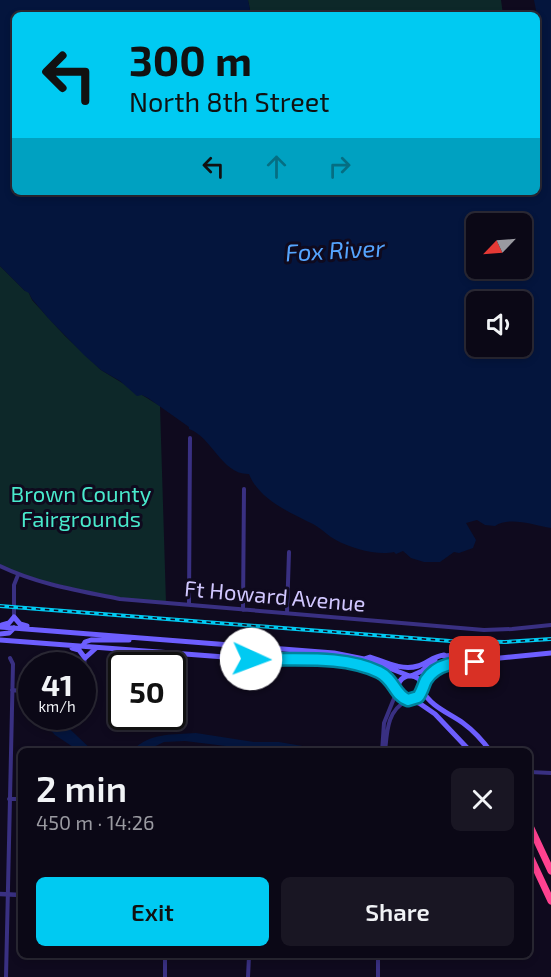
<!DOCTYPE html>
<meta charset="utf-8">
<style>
:root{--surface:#0b0816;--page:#191623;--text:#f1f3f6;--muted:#9a9aa1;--line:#2b2935;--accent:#00caf2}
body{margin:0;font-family:"Exo 2",sans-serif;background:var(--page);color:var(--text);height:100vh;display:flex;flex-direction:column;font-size:22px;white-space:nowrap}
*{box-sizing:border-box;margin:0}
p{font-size:20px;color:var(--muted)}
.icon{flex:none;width:33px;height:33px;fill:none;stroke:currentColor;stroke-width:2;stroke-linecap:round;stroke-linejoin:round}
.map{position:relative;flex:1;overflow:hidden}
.sheet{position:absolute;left:18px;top:748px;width:514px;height:210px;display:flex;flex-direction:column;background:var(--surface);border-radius:9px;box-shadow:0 3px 9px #0003,0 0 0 2px var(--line)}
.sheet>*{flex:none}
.guide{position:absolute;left:12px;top:12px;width:528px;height:183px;border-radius:9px;box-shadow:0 3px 9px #0003,0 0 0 2px var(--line);background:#00caf2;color:#111;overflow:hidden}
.needle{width:39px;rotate:245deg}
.tools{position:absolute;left:466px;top:213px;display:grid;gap:12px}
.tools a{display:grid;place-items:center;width:66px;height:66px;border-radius:9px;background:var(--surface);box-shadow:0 3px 9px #0003,0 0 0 2px var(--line);font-size:30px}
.speed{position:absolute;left:18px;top:652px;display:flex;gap:12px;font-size:30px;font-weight:700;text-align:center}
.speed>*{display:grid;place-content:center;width:78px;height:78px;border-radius:50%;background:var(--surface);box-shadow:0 3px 9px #0003,0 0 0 2px var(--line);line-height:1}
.speed small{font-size:15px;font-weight:400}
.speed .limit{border:3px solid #111;border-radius:9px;background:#fff;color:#111}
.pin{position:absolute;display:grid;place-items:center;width:51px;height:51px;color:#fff;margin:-26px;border-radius:12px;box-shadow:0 3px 9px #0006}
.me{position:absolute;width:66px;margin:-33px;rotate:92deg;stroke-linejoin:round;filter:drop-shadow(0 0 4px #0008)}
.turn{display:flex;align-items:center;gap:21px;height:126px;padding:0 18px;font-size:27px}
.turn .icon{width:78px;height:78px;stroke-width:2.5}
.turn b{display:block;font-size:42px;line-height:51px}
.lanes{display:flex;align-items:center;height:57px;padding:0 18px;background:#0003;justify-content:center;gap:30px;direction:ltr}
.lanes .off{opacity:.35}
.round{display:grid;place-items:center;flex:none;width:63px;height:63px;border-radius:9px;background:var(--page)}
.overview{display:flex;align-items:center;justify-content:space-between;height:102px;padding:0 18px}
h1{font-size:36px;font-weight:600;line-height:45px}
.action{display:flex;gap:12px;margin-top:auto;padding:12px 18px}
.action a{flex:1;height:69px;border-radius:9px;background:var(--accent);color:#111;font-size:24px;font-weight:600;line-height:69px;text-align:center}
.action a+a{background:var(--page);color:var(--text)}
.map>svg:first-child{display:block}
.green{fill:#0d2829}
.water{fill:#04153d;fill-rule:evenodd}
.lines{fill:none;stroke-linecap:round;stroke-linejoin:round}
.minor{stroke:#393082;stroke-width:4}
.tertiary{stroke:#393082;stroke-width:4.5}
.secondary{stroke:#6d5eff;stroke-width:5}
.motorway{stroke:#ff4290;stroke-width:7}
.rail-casing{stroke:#00caf2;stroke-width:4}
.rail{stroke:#0f0a1e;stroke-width:1.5;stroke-dasharray:4.5;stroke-linecap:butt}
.route-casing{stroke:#00839d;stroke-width:15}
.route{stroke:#00caf2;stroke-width:10}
.labels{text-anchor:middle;stroke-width:6;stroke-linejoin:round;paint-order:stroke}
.park-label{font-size:22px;fill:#49e9cc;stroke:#0f0a1e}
.street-label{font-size:22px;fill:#d1c7ff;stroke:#0f0a1e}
.water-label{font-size:24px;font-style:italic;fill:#55a5ff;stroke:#0f0a1e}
</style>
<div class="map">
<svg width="551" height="977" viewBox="0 0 551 977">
<rect width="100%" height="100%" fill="#0f0a1e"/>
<path class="green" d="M248,0h253l2,15h-252z
M0,266l25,25h3l4,9 33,36 36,34 59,36 6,197 -46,-4 -102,-24 -18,-9z"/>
<path class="water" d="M0,0h248l3,15h-236v177h522v-177l-3,-15h17v528c-17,-3 -42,-12 -56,-2l-10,-1 -8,-5 -11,3 10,17 -3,8 -14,5 -5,-1 -14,10h-16l-13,-4 -8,-7 -7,3 -2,-2c-16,4 -44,-4 -58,-12 -8,-4 -15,-12 -23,-16 -22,-11 -54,-24 -64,-50 -27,1 -37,-37 -60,-45v-2l-41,-29 -6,-3 -5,1 -17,-15 -19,-11 -17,-15 -36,-37 -16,-19 -3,-6 -4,-2 -25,-25zM477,224h45v44h-45zM477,302h45v44h-45z
M38,717h19l36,34h-14l-24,-16z
M196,733l58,9h25l41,7 5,2 -66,-1 -74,-9 -21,1 -19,9h-13c18,-19 40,-16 64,-18z"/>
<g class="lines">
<path class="minor" d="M0,566c37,18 80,25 120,33l364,31 28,-1 39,-4
M189,605l1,-167
M243,610l1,-121
M287,613l2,-61
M14,617v-32l4,-10
M82,679l3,-21
M12,690l20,2
M382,752l2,-29 13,-32
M385,752c2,-20 2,-42 22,-51
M530,772l21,1
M9,799h12
M6,977l7,-313 -3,-6
M165,977v-21
M248,977l1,-21
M378,977v-21"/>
<path class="tertiary" d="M0,894l21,1"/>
<path class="secondary" d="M2,625l7,-2 5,-6 6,7 7,2
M0,627l334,26 30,6 6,-2c15,5 32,14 48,9 9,-3 16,-10 26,-11
M0,634l9,-1 5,-5
M0,640l251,19 77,1 30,5 29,11 15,22 17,5 16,11 36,38
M83,646l2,-4 6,-2h38
M72,648l7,2 6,8 11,-10
M444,656l13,-1 31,3
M371,661l36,14
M411,676l11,-5 13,-11
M422,687l14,-17 14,-7 101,-10
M397,689c2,-12 12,-17 22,-10l3,11 -4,7 -6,3
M422,690c9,17 27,23 41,33 11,8 20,18 28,29"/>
<path class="motorway" d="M530,826l21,45
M530,856l21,45"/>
<g class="rail-casing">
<path id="rail" d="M0,606l450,35 55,1 46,-3"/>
</g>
<use href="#rail" class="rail"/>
</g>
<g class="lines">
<g class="route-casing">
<path id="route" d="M251,659c42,2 90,-5 128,13 15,7 16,24 29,28l10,-3c4,-5 5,-11 8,-17 11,-17 31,-18 49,-18"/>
</g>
<use href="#route" class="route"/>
</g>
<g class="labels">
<g class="park-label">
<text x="81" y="502">Brown County<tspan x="81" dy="25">Fairgrounds</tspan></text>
</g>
<g class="street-label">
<text transform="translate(275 596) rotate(5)" y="8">Ft Howard Avenue</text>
</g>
<g class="water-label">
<text transform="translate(335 251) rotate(-3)" y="8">Fox River</text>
</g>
</g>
</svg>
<div class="tools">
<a><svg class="needle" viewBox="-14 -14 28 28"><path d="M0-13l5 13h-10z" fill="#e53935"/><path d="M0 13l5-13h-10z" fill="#9a9aa1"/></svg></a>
<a><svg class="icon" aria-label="sound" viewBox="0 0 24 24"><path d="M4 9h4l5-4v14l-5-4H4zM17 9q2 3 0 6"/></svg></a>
</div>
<div class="speed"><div>41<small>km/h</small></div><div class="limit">50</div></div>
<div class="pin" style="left:475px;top:662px;background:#d93025"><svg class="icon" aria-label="arrive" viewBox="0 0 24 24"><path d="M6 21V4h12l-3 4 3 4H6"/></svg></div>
<svg class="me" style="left:251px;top:659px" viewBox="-20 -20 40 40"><circle r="19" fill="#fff"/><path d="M0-13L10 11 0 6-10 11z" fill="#00caf2"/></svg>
<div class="guide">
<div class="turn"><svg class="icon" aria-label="left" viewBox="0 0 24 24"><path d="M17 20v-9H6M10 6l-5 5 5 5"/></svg><div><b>300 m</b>North 8th Street</div></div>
<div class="lanes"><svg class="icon" aria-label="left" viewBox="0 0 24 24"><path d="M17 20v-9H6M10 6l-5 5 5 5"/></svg><svg class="icon off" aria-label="ahead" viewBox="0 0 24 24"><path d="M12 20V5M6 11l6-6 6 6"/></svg><svg class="icon off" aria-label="right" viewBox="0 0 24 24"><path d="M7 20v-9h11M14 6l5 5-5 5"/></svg></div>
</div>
<section class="sheet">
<div class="overview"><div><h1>2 min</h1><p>450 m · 14:26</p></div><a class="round"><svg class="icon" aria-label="close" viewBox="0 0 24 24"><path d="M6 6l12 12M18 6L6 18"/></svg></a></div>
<div class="action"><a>Exit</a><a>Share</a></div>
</section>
</div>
